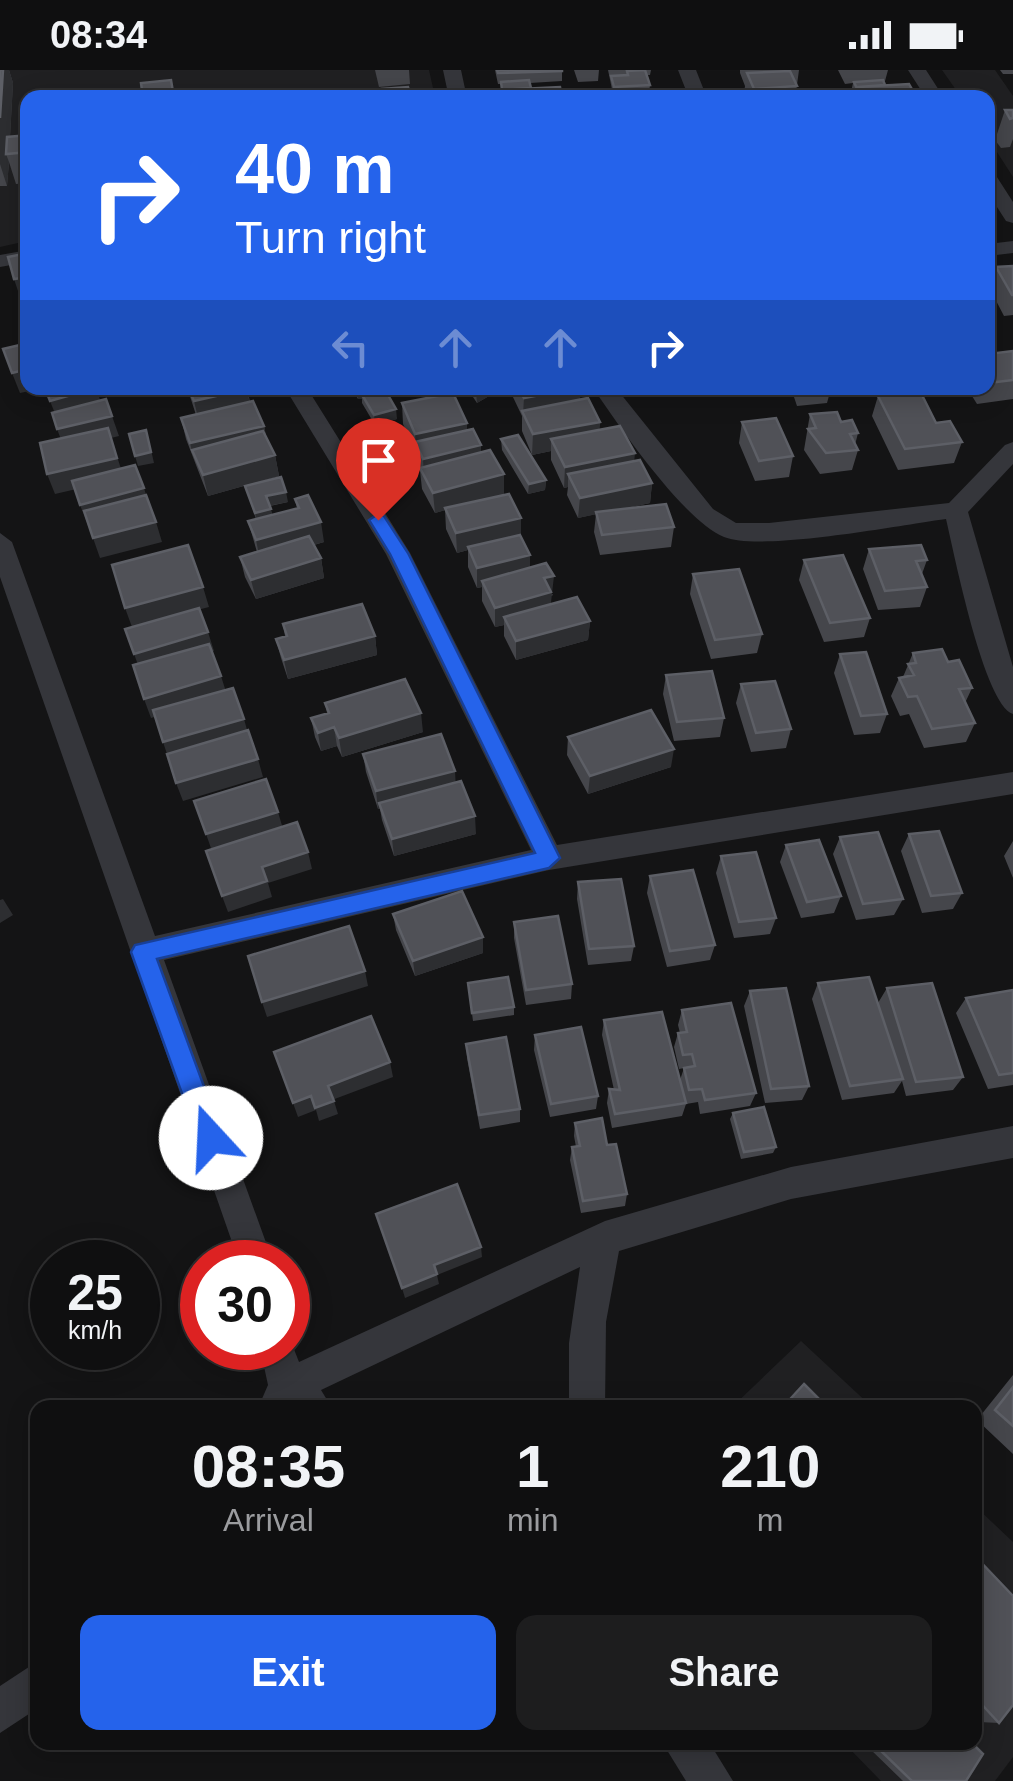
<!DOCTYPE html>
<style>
:root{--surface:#0f0f10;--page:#1d1d1e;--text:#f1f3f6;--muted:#9b9c9f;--line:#2f2f30;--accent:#2563eb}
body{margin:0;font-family:Helvetica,sans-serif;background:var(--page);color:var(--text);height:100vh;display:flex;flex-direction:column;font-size:38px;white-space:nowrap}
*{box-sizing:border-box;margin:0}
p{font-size:32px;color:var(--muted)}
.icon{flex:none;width:55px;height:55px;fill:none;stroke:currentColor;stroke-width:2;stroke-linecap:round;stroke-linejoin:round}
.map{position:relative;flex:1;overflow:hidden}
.details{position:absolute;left:30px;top:1330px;width:952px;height:350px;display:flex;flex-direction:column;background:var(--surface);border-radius:20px;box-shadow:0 5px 25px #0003,0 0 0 2px var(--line)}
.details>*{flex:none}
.top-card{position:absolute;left:20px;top:20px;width:975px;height:305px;border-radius:20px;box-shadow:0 5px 25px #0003,0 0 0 2px var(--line);background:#2563eb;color:#fff;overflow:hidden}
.speed{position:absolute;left:30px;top:1170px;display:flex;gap:20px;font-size:50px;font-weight:700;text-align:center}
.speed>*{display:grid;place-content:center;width:130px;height:130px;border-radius:50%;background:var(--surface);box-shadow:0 5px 25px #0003,0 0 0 2px var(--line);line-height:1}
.speed small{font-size:25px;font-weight:400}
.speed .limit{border:15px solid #d22;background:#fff;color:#111}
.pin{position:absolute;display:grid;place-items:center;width:85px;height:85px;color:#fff;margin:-102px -42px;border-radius:50% 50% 50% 0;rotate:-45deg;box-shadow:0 0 10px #0007}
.pin .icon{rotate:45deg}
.me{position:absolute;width:110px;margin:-55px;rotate:340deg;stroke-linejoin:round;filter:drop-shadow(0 0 8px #0008)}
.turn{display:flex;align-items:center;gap:35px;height:210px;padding:0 50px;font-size:45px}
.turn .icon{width:130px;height:130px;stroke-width:2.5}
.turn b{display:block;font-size:70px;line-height:85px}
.lanes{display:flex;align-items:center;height:95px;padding:0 50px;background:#0003;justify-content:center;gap:50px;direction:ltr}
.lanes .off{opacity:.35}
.eta{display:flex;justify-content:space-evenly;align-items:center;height:170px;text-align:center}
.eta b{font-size:60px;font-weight:600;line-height:70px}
.button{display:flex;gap:20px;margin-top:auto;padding:20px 50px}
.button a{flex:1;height:115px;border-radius:20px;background:var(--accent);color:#fff;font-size:40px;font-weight:600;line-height:115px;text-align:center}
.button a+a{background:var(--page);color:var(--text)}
.status{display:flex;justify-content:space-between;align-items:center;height:70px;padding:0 50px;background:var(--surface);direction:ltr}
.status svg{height:28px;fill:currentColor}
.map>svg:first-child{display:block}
.built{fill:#202022}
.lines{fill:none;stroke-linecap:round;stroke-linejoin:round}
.street{fill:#35363b;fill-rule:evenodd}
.wall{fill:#45464b}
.shaded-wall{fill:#2d2e31}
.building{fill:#505157;stroke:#5d5f66;stroke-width:2.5}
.route{fill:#2563eb;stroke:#184099;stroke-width:2.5}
</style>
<div class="status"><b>08:34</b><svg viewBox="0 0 49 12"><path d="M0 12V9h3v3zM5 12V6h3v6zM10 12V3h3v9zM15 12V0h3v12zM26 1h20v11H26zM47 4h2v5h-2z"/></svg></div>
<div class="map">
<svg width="1013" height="1711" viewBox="0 0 1013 1711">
<rect width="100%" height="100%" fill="#141415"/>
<path class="built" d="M0,0h429l6,27 -407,1 -1,143 -27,6z
M942,0h53l18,26v81l-25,-39v-40l-27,-1z
M801,1271l71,66 -141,1z
M975,1436l38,36v215l-18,24h-114l-37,-38 131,-1z"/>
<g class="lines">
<path class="street" d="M443,0h18l6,28h-18z
M678,0h18l11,28h-18z
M908,0h18l18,28h-18z
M988,102l7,2 18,28v21l-7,-2 -18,-28z
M1013,171v12l-25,3v-12z
M28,180v12l-28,5v-12z
M285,318h22l103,165 147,292 456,-73v22l-464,76 -385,90 109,302h-34l-239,-685v-44l12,9 143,394 376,-86 -145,-296z
M593,318h23l97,121 23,14h33l180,-20 56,-58 8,-3v22l-45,48 45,155v47c-29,-9 -59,-161 -67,-195 -45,6 -185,33 -222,18 -40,-16 -105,-111 -131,-149z
M1013,1056v32l-222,41 -172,52 -13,71 -1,86h-36v-65l11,-76 -259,123 11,18h-74l10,-23 -8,-37h28v-14l11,28 306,-141 186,-54z
M38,1591v47l-38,25v-47z
M662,1672h47l24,39h-47z"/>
</g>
<path class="wall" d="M0,0h9l4,13 -3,54 18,-2v48l-12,1 -7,-22 -2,24h-7z
M375,0h34l1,14 -31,3z
M495,0h67v11l-32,2 1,5 31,10h-65v-8h4v-6h-3z
M574,0h25l-1,11 -20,1z
M608,0h43l-1,5h-3l3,10 -1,7 9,6h-48l1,-4h2z
M740,0h59l-3,22 9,6h-59l-2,-4 1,-8 -5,-13z
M838,0h50l-3,11h-2l2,4 32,13h-63l-3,-6 2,-9 -8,1z
M1000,0h13v4h-10z
M1005,40h8v29l-3,8 -9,1 -6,-8z
M1013,196v49l-9,1 -13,-25 -3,10v-24l3,6 5,-16z
M1013,281v48l-36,5 -10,-16h21v-34z
M179,318h68l3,14 14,24 2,10 9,19 4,21 -71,20 -22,-57 -5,-21 15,-3 -8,-25 -7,2z
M352,318h57l-22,5 10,26 -22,6 -13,-22v-4h-4z
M467,318h22v8l-12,7z
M512,318h69l-1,11 20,23 -1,8 35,31 18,22 -2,20 -28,6 52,18 -3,20 -71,8 -6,-23 2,-18 -18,4 -11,-23 1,-8 -4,1 -13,-28v-9l-19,4 -10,-24v-15l-10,-21z
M791,318h37l2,4 -3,11 -30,3z
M878,326l58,27 26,19 -8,21 -56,7 -26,-54z
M402,333l65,27 14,15v7l23,22v20l17,42 9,32 23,27 -2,1v8l39,17 -2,19 -72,20 -12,-24v-11l-9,2 -13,-26v-14l-5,1 -9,-21v-17l-11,3 -11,-24 -1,-19 -10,3 -13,-24 -2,-18 -4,-8v-11l-13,-28z
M810,344l31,8 17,11 -3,12 3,5 -6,20 -32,4 -16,-24z
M742,352l51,34 -4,21 -34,4 -16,-38z
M501,369l45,41 -1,10 -17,4 -26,-44z
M245,416l43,16 -18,4 2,9 25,-6 -2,-10 29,43 -10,3 7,13 3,20 -68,21 -11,-22 -5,-20 17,-5 -9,-31 8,-2z
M869,479l58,11 -5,14 5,13 -7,20 -42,3 -15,-41z
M804,490l66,58 -6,19 -40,5 -25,-62z
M693,504l69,60 -5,19 -46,6 -21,-65z
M283,554l92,12 2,19 -89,24 -7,-21 -5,-19 9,-3z
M913,583l35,9 24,26 -7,15 10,20 -9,19 -42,6 -15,-34 -9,2 -9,-20 8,-18 4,-1z
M840,584l47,60 -7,19 -26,2 -20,-62z
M666,605l58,43 -4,19 -46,4 -11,-47z
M741,614l50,45 -5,19 -35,4 -15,-49z
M325,633l98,29 -81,25 -5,-11 -16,5 -6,-14 -4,-19 16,-5z
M568,667l103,30 -83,27 -21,-39z
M363,684l92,17v11l21,52 -82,22 -12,-36 -2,-11h-2l-12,-37z
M909,764l53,59 -9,16 -31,4 -21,-62z
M840,767l63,62 -9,16 -38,5 -23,-66z
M1013,771v37l-9,-22z
M786,775l55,51 -7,17 -33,5 -21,-56z
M721,786l55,62 -6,16 -36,4 -18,-65z
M650,806l65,69 -5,15 -43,7 -20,-74z
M578,812l56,64 -3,15 -43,4 -11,-66z
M393,844l90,23v16l-68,23 -19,-46z
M514,852l58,62 -1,15 -45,6 -12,-67z
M468,913l46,24v8l-41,6z
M818,913l69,49 -9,-29 9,-15 76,89 -10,13 -47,6 -4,-15 -8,12 -52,7 -30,-101z
M1013,920v95l-25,4 -32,-76 10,-15z
M750,921l59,95 -7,14 -37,3 -21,-97z
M682,940l74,83 -6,13 -50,8 -2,-12 -12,2 -4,12 -70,12 -5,-25 2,-14 5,1 -12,-55 2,-15 76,60 4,-12 -5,1 -5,-22 4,-14h2l-2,-8z
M535,965l63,61 -2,13 -46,8 -16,-67z
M466,974l54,65v13l-40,7 -13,-71z
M733,1043l43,34 -3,6 -32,6 -11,-40z
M575,1053l32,22 20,49 -2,12 -44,7 -11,-53 2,-13h4l-2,-11z
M1013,1305v79l-36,-34z
M975,1486l24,167 -20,-1 -4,-4z
M871,1672h100l-5,39h-63l-35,-34z"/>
<path class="shaded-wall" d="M3,0h6l4,13 -4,71h-3l3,8 -2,24 -7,-22v-46z
M28,207v22l-7,1 -7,-21z
M28,299v19h15l-23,5 -8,-20z
M96,318l7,21 -45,12 -8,-20z
M357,318h52l-45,10 -3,-5 1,6h-4z
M485,318h4v8l-12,7 -1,-11z
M576,318h5l-2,19 -56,7 1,-16z
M247,319l4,21 -52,12 -5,-21z
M396,339l1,10 -22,6 -1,-10z
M112,346l7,20 -8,2 13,40 -69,16 -8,-20 18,-24 -8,-21z
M600,352l-2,20 -47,-3v12l-19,4 1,-21z
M467,353v20l-51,2 -1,-11z
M264,356l4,20 -76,4 3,14 -5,-21z
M149,371l5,22 -16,3 -3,-10z
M481,375v20l-57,10 -1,-16z
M635,383l-2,21h-65v13l-4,1 1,-21z
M275,385l4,21 -71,20 -5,-21z
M504,404v20l-69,19 -2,-20z
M546,410l-1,10 -17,4 1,-10z
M652,413l-2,20 -72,15 2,-20z
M144,418l6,20 -62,17 -8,-20z
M286,422l2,10 -20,4 -2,-10z
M271,439l2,10 -16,4 -2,-10z
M521,448v20l-53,9v3l-11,3 -1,-20z
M156,452l6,20 -62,16 -7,-20z
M321,452l3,20 -64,18 -4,-20z
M530,485v20l-48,6v6l-5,1v-20z
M321,488l3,20 -68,21 -5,-19z
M554,506l-4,35 -46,6v8l-9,2v-19l49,-30z
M203,517l6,20 -77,20 -7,-19z
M590,551l-2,19 -72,20v-19z
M208,562l6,19 -73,22 -7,-19z
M375,566l2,19 -89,24 -4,-19z
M221,606l6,19 -76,23 -7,-19z
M421,643l2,19 -81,25 -3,-19z
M244,649l5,18 -80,23 -6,-18z
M334,657l3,19 -16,5 -3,-18z
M674,679l-3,18 -83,27 2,-18z
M258,689l5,18 -80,24 -7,-18z
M455,701l1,18 -77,14 1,6h-2l-2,-18z
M278,742l5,17 -71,22 -6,-17z
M475,746l1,18 -82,22 -2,-17z
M308,782l4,17 -44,14 4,14 -44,15 -6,-16 40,-29z
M3,829l10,16 -13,8v-23z
M483,867v16l-68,23 -2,-15z
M365,901l3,15 -101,31 -5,-15z
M390,992l3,15 -61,23 -4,-14z
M311,1026l23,5 4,13 -19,7 -3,-11 -18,7 -5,-14z
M481,1177l1,10 -45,18 2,9 -34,14 -3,-10 32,-23z"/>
<path class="building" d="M0,0h3l-3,48z
M497,0h65v1l-64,2z
M645,0l5,15 -36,2 -3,-11 17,-1 -1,-4z
M790,1l7,15 -43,3 -7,-16z
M171,10l3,18h-31l-2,-15z
M529,10l2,8 -29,2 -1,-8z
M883,10l2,5 -26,2 -1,4 -4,-9z
M909,14l8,14h-45l-3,-5h-7l-3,-6z
M408,17l3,11h-27l-2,-9z
M560,17l2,11h-63l-2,-8z
M656,22l2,6h-47v-4z
M803,22l2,6h-52l-1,-3z
M1005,40h8v8l-3,1z
M28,65v17l-22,2 1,-17z
M28,183v24l-14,2 -6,-22z
M1013,196v29h-1l-16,-28z
M28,273v26l-16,4 -9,-24z
M1013,281v29l-25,3v-29z
M45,318h51l-46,13z
M188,318h59v1l-53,12z
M381,318h3l12,21 -22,6 -13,-22z
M518,318h58l-52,10z
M796,318h32l2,4 -30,3z
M920,321l16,32 14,-2 12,21 -57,7 -27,-53z
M453,323l14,30 -52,11 -13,-31z
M588,328l12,24 -67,12 -11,-23z
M106,329l6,17 -55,13 -5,-16z
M253,331l11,25 -74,17 -9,-25z
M837,342l4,10 11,-2 6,13 -8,1 8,16 -32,3 -18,-24 8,-1 -6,-14z
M776,348l17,38 -34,5 -17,-39z
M620,356l15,27 -70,14 -14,-28z
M108,358l9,30 -70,16 -7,-31z
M473,359l8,16 -58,14 -8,-17z
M146,360l5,22 -16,4 -6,-22z
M263,361l12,24 -72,20 -11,-25z
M518,365l28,45 -17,4 -28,-45z
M490,380l14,24 -71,19 -13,-25z
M640,390l12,23 -72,15 -12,-24z
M135,395l9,23 -64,17 -8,-24z
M281,407l5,15 -20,4 5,13 -16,4 -10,-27z
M509,424l12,24 -65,15 -11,-25z
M146,425l10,27 -63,16 -9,-27z
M308,425l13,27 -65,18 -8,-19 51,-13 -4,-9z
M666,434l8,23 -72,8 -6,-23z
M520,465l10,20 -53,13 -9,-21z
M309,466l12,22 -70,22 -11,-23z
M188,475l15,42 -78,21 -13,-43z
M921,475l6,15 -11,1 11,26 -42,4 -16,-42z
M843,485l27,63 -40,5 -26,-63z
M546,493l8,13 -10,2 7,14 -56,16 -13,-27z
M739,499l23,65 -47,6 -22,-66z
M577,527l13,24 -74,20 -12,-24z
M362,534l13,32 -91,24 -8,-21 11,-3 -4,-12z
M199,538l9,24 -74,22 -9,-25z
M209,574l12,32 -77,23 -11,-34z
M942,579l6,13 11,-2 13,28 -13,1 16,34 -43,6 -15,-33 -9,1 -9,-19 15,-3 -6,-11 8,-1 -3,-10z
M866,582l21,62 -26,2 -21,-62z
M712,601l12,47 -47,4 -11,-47z
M405,609l16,34 -82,25 -5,-11 -16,6 -7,-15 18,-5 -4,-10z
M775,611l16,48 -35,4 -15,-49z
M233,618l11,31 -81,23 -10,-32z
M651,640l23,39 -84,27 -22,-39z
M248,660l10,29 -82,24 -9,-29z
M441,664l14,37 -79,20 -13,-37z
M266,709l12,33 -72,22 -12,-33z
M461,711l14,35 -83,23 -13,-36z
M297,752l11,30 -46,15 5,14 -45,15 -16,-45z
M939,761l23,62 -31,3 -22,-62z
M878,762l25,67 -40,5 -23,-67z
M819,770l22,56 -34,6 -21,-57z
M756,782l20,66 -37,4 -18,-66z
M693,800l22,75 -45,6 -20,-75z
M621,809l13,67 -45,3 -11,-67z
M462,821l21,46 -70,24 -20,-47z
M558,846l14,68 -46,6 -12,-68z
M349,856l16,45 -103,31 -14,-46z
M508,907l6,30 -42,6 -4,-30z
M869,907l34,102 -53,7 -32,-103z
M932,913l31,94 -47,5 -29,-94z
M786,918l23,98 -38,3 -21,-98z
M1013,920v83l-14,2 -33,-77z
M731,933l25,90 -51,7 -3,-11 -13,1 -5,-22 11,-2 -3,-12 -9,1 -5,-22 9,-1 -5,-22z
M662,942l24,91 -71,11 -6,-25 11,1 -16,-70z
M371,946l19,46 -62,24 6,15 -19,7 -4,-12 -18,7 -19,-51z
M581,957l17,69 -47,8 -16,-69z
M506,967l14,72 -41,6 -13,-71z
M764,1037l12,40 -32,5 -11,-39z
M602,1048l5,27 9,-1 11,50 -44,7 -11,-54 8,-1 -5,-23z
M457,1114l24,63 -47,18 3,9 -35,14 -26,-74z
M804,1314l24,24h-46z
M1013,1317v39l-18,-16z
M975,1486l38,40v109l-14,18 -24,-26z
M883,1672h88l12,12 -17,27h-54l-33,-32z"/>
<path class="route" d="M378,444l6,2 24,37 152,305 -11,10 -392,91 66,179 -3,8 -9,4 -9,-4 -4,-8 -67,-186 4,-7 400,-92 -145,-299 -21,-34z"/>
</svg>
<div class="speed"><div>25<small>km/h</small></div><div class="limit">30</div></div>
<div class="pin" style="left:378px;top:450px;background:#d93025"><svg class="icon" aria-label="arrive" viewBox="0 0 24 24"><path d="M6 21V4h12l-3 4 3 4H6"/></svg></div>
<svg class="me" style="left:211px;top:1068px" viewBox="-20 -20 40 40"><circle r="19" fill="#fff"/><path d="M0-13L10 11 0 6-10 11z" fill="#2563eb"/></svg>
<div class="top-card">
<div class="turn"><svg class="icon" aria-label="right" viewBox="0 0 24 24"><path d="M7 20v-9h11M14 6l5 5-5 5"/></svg><div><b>40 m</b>Turn right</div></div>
<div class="lanes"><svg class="icon off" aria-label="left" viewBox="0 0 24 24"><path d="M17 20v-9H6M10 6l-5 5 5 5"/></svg><svg class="icon off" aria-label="ahead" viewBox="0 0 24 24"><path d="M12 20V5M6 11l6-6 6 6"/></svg><svg class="icon off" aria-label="ahead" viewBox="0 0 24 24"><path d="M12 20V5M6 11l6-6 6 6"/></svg><svg class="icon" aria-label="right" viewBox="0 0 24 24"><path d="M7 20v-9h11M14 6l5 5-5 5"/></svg></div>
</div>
<section class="details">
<div class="eta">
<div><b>08:35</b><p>Arrival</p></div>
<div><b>1</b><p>min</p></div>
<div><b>210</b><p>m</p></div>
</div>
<div class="button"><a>Exit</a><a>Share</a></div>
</section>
</div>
